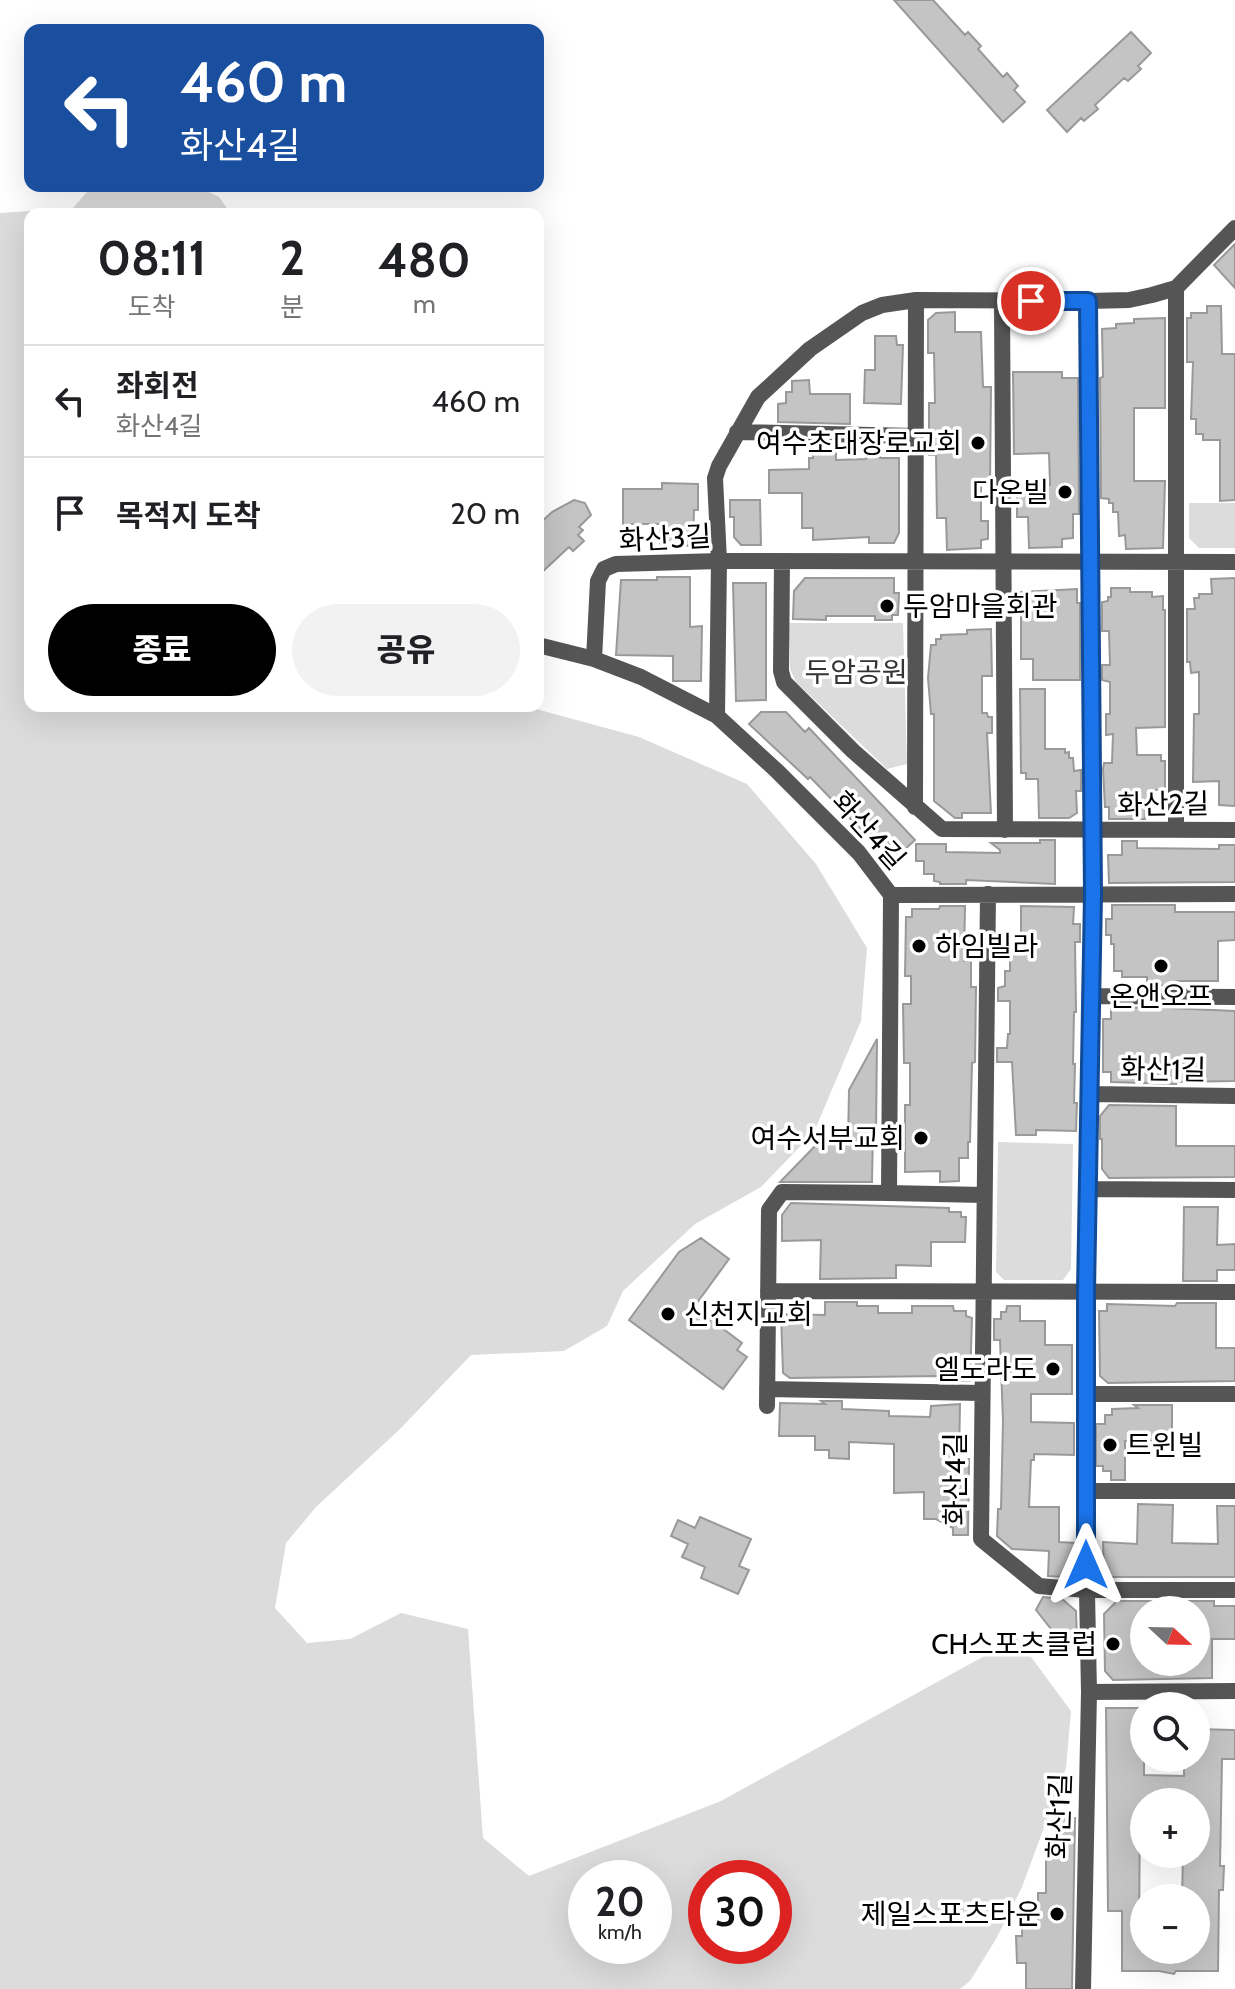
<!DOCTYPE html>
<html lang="ko">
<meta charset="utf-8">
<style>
:root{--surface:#fff;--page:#f2f2f2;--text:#202124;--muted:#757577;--line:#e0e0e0;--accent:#000}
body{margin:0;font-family:Cabin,"Noto Sans KR",sans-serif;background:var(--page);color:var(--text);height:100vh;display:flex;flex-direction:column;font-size:30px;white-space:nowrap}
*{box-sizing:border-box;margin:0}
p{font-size:26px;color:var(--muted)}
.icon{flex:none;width:44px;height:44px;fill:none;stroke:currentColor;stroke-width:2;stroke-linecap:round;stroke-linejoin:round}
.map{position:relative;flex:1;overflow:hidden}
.sheet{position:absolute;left:24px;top:208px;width:520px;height:504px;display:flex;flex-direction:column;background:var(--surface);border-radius:16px;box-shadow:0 8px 32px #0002}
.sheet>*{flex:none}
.guide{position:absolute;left:24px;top:24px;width:520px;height:168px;border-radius:16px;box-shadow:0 8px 32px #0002;background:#1a4fa0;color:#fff;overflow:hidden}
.needle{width:52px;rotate:112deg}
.buttons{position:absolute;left:1130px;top:1596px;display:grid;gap:16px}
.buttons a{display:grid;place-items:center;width:80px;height:80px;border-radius:50%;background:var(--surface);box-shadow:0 8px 32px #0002;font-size:40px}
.speed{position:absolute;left:568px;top:1860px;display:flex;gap:16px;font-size:40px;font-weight:700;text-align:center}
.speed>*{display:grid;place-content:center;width:104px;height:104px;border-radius:50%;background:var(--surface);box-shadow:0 8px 32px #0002;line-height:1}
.speed small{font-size:20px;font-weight:400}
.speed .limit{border:12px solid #d22;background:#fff;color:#111}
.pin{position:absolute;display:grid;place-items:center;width:68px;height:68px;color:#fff;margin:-34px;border:4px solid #fff;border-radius:50%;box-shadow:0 2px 8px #0007}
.me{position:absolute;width:88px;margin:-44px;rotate:0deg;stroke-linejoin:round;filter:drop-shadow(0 0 6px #0008)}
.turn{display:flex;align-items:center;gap:28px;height:168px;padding:0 24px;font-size:36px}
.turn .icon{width:104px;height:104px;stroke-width:2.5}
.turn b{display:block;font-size:56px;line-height:68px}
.eta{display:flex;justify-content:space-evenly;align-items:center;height:136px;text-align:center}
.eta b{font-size:48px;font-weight:800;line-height:56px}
.cta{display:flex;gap:16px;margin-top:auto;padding:16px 24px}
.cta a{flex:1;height:92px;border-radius:48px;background:var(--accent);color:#fff;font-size:32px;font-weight:800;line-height:92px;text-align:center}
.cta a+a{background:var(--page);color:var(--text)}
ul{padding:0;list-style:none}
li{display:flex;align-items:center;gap:24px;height:112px;padding:0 24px;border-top:2px solid var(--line)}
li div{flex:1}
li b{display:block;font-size:30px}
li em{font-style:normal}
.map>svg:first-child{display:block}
.green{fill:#dcdcdc;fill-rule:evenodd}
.building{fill:#c4c4c4;stroke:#999;stroke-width:2;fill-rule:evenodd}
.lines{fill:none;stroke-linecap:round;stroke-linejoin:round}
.minor{stroke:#555;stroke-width:16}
.route-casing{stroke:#114b97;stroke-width:20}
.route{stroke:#1a73e8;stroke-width:14}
.poi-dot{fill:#000;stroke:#fff;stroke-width:3}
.labels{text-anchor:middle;stroke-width:7;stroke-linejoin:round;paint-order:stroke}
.poi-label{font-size:28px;fill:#000;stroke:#fff;text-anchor:end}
.street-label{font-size:28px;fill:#000;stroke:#fff}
.park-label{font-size:28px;fill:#333;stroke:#fff}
</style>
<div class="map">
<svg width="1235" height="1989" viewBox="0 0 1235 1989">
<rect width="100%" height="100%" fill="#fff"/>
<path class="green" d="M92,186h105l22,11 12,17h-201v492h495l114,31 108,47 69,80 51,84 -6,73 -47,111 -53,55 -66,37 -72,67 -16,35 -43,25 -93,4 -72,75 -83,77 -30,36 -11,65 32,35 43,-4 51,-26 67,16 15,209 46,38 192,-75 296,-163 54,73 -5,57 -44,119 -26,52 -26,42 -10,8h-960v-1776l73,-5zM586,1878h68v68h-68zM706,1878h68v68h-68z
M1189,503h46v45h-36l-10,-10z
M789,623h114l4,141 -20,5 -91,-87 -6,-13z
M998,1142l75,2 -2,125 -8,11h-59l-8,-8z"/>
<path class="building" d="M894,0h39l32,35 3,-3 13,14 -3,3 25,28 4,-4 11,13 -4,4 11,12 -22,20z
M1131,32l20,21 -13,13 3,3 -13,12 -4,-3 -29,27 3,4 -14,12 -3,-3 -14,14 -20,-22z
M1235,244v44l-21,-23z
M1207,306h14l1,48h13v146l-15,1v-61h-17v-6h-7v-15h-5l2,-57h-6v-44h4v-5h16z
M955,312v20h26l2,55h8l-1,98h-9v36h7v18l-7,1v8l-34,2 -1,-32h-9l-1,-63h-7v-52h6l-1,-50h-6v-33l8,-7z
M1165,318v90h-31v73h31l-2,67 -37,1 -1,-14 -6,1 -1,-24h-5v-9h-4v-4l-8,-1 -1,-120 3,-1 -1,-48 14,-1v-4l18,-1v-4z
M875,336h21l1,9h6l-2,59 -37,-1 1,-33h10z
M1013,372h49v6h16l1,136h-6v24l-11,1v8l-33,1 -1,-31h-11v-32h33l-1,-32 -35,1z
M809,380l1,14h40v30l-72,-2v-18l8,-1v-11h6v-11z
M813,445h23v15l30,-1v-5h14v4h19v75l-5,10h-25v-6l-56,3v-12h-11v-35h-33v-23l40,-1v-11h4z
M662,483l36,1v26h-4l-1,36 -33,-1v-21h-37v-35h39z
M574,500l11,3 6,12 -12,12 4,3 -5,5 6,6 -11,10 -4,-4 -31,29v-51l14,-13z
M730,500h30l1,45h-20l-7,-8v-20h-4z
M657,577h33v50l12,-1 -1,55h-28v-25l-57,-1 5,-75h36z
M805,578h89v15h5l-1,22h-6v5h-17v-4h-49v4l-33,-1 1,-28z
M1235,578v228l-16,-1v-24l-26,1 1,-68h5v-42l-8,1 -1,-11h-3v-53h8l-1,-11h5v-4h13l-1,-15z
M733,583h33v117l-30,1z
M1111,588h19v4h22v5l11,-1v14h2v117l-29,1 1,27h24v6h4v29h-10v17h-10v12h-36v-12h-4l-2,-38 1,-6h8l1,-29 -7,1v-21h4v-32l-8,-2v-15h8l-1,-34h-7v-29l6,-1v-4h3z
M1077,589v14h3v77h-47v-21h-12v-67z
M991,629l1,47h-10v37h5l1,4h4v16h-5l4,80h-29v5h-7l-21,-17v-87h-3l-3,-36 3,-33h5v-6h5v-4l26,-1v-4z
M1020,689h25v60h20v4l4,-1v6h4l1,13 7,-1v21h-5l1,22 -8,5h-30l-1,-39h-12v-6h-5z
M761,712h25l19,20 4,-4 106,112 -15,14 -11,-10 -6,6 -14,-15 -2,1 -57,-59 -2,2 -59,-55z
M1040,840h15v44l-89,-4v4h-26v-2l-6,-1v-7h-10v-13h-8v-17h30v8l54,1v-3l-9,-7h49z
M1122,841h15v7l82,1v-4h16v37l-126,1 -1,-28h14z
M1112,905h63v7h60v28l-17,1v40h-42v5l-29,-1v-8h-25v-6h-8v-27h-3v-9h-5v-16h6z
M940,906h25l-1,55h7v26h5l-1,75 -3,1 -2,79h-2v16h-9v23l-19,1v-11l-35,1v-67h5v-42h-6l-1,-59h8v-28h-6l1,-59h6v-8h27z
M1021,906l53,1 -1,17h7v18h-5l1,70h-2l-1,52h2l-1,39h3l-1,28 -40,-1v5h-20l-4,-73h-15v-14h10l1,-14h2v-33h-12v-13l7,-2v-15h5v-16l8,-1v-7h3z
M1147,1007l88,4v70l-59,1v2l-65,-2v-10h-8v-53h8v-10z
M877,1039l-1,93h-3l-1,50h-92l36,-37 32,-1 1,-54z
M1109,1105l67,1v40h59v31l-126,1 -7,-9v-30h-2v-23z
M791,1203l158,5v4h12v5h5l-1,25h-34v24l-35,-1v13l-76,1 1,-39 -39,1v-26z
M1184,1207h34l-1,38 18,-1v26h-18v11h-34z
M701,1238l28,21 -35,48 48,36 -5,7 10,7 -24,32 -94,-69 50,-68z
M825,1302h32v4h21v7h34v-7h41l1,5h12v5l6,2 -2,63h-32v-5l-148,2 -7,-5 -2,-59 44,1z
M1177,1303h39v45h19v33l-127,2 -8,-7 -1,-65h8v-7l68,2z
M1007,1306h13v15h25v24h27v49h-41v28l43,1v32l-40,-1v6h-3l-2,47h30v35l16,1v22l-10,12 -17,-1 1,-25 -37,-2 -15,-13 1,-27h3l2,-88 -3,-81h-6v-21h7v-7h5z
M821,1401h21v8l47,2v5l41,1 1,-11 29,-2 -1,55h10l-1,76h-15v-7l-17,-9h-12v-27l-30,1v-49l-45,-2v17l-20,-1v-8h-14v-14h-36l1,-33 45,1z
M1134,1405h38v36h-47v39h-14v-9h-8v-5h-7v-42h9v-9h7v-6l26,-1z
M1138,1504l35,1 -1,38 46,1 -1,-38h18v71h-125l-6,-5 -1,-30 34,2z
M700,1517l51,22 -12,27 10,4 -11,24 -37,-16 4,-11 -23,-10 6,-13 -17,-8 7,-16 17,8z
M1043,1597l19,2 14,12 1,28 -11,9 -30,-38z
M1117,1601h97v5h21v33h-23v39l-99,2 -8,-9 -1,-57zM1144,1610h52v52h-52z
M1106,1708h38v67l40,1v-18h12v-29l39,1v29h-13l-2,107h4l-1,24h-4l-1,81h-42l-2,3 -15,-3h-37v-60h-14zM1144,1802h52v52h-13l-1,44h14v52h-52v-13h-5l1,-132h4z
M1063,1818h12l-3,171h-46v-26h-9l-1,-27h6v-11h16v-32h8v-39z"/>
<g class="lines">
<path class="minor" d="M1176,288v542
M1002,302l3,528
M737,432l178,4
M782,562l-1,109 3,11 69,69 89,78 293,1
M538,645l56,14 4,-78 6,-12 12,-5 103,-3 516,1
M594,659l47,18 76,39
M915,807l1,-507
M988,894l-7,645 58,47 47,4h149
M891,895l344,-1
M1092,996l143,1
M1090,1094l145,2
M1087,1189l148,1
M889,1193l95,2
M768,1291l467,1
M767,1389l214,4
M1087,1394h148
M767,1406l2,-196 13,-18 107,1 2,-298 -32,-42 -82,-82 -60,-55 2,-155 -4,-83 4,-12 39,-69 52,-48 52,-36 20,-8 34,-5 172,1 41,-1 23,-5 24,-7 59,-60
M1085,1491h150
M1089,1692l146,-1
M1083,1989l6,-297 -4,-201 1,-200 7,-397 -5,-593"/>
</g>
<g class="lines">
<g class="route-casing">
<path id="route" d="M1031,301h57l5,593 -7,397v274"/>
</g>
<use href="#route" class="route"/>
</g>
<g class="poi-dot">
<circle cx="978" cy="443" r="8"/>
<circle cx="1065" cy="492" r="8"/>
<circle cx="887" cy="606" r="8"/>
<circle cx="919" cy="946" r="8"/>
<circle cx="1161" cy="966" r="8"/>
<circle cx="921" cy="1138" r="8"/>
<circle cx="668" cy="1314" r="8"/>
<circle cx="1053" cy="1369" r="8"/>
<circle cx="1110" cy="1445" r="8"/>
<circle cx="1113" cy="1644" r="8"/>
<circle cx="1057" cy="1914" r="8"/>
</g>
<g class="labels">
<g class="poi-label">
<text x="962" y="453">여수초대장로교회</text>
<text x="1049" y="502">다온빌</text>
<text x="903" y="616" text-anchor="start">두암마을회관</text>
<text x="935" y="956" text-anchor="start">하임빌라</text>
<text x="1161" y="1006" text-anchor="middle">온앤오프</text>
<text x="905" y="1148">여수서부교회</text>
<text x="684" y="1324" text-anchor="start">신천지교회</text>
<text x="1037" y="1379">엘도라도</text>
<text x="1126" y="1455" text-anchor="start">트윈빌</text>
<text x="1097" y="1654">CH스포츠클럽</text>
<text x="1041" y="1924">제일스포츠타운</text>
</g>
<g class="street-label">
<text transform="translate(665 538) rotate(-3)" y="10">화산3길</text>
<text transform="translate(1163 804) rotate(-1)" y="10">화산2길</text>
<text transform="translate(869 830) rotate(48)" y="10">화산4길</text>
<text transform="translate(1163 1069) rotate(1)" y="10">화산1길</text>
<text transform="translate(955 1479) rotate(-90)" y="10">화산4길</text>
<text transform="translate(1059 1816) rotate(-88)" y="10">화산1길</text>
</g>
<g class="park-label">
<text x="856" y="682">두암공원</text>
</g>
</g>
</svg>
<div class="buttons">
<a><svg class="needle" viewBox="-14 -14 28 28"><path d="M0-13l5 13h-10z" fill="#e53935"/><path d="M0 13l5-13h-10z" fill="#757577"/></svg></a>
<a><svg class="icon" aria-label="search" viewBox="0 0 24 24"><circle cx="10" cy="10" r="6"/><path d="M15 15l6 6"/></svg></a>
<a>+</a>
<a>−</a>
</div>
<div class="speed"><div>20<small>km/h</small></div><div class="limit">30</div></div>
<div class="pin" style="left:1031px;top:301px;background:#d93025"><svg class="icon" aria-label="arrive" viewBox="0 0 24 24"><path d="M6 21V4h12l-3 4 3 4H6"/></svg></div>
<svg class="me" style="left:1086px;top:1565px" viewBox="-20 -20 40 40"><path d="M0-17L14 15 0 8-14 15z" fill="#1a73e8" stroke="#fff" stroke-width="4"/></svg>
<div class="guide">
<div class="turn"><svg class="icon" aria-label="left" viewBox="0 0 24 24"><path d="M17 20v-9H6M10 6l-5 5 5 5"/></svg><div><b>460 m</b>화산4길</div></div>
</div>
<section class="sheet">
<div class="eta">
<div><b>08:11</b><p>도착</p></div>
<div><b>2</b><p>분</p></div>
<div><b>480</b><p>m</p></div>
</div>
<ul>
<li><svg class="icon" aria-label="left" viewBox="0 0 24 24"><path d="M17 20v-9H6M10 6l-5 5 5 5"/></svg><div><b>좌회전</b><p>화산4길</p></div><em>460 m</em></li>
<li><svg class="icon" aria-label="arrive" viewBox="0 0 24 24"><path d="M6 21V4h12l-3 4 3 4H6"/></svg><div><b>목적지 도착</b></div><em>20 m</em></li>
</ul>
<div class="cta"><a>종료</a><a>공유</a></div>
</section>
</div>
